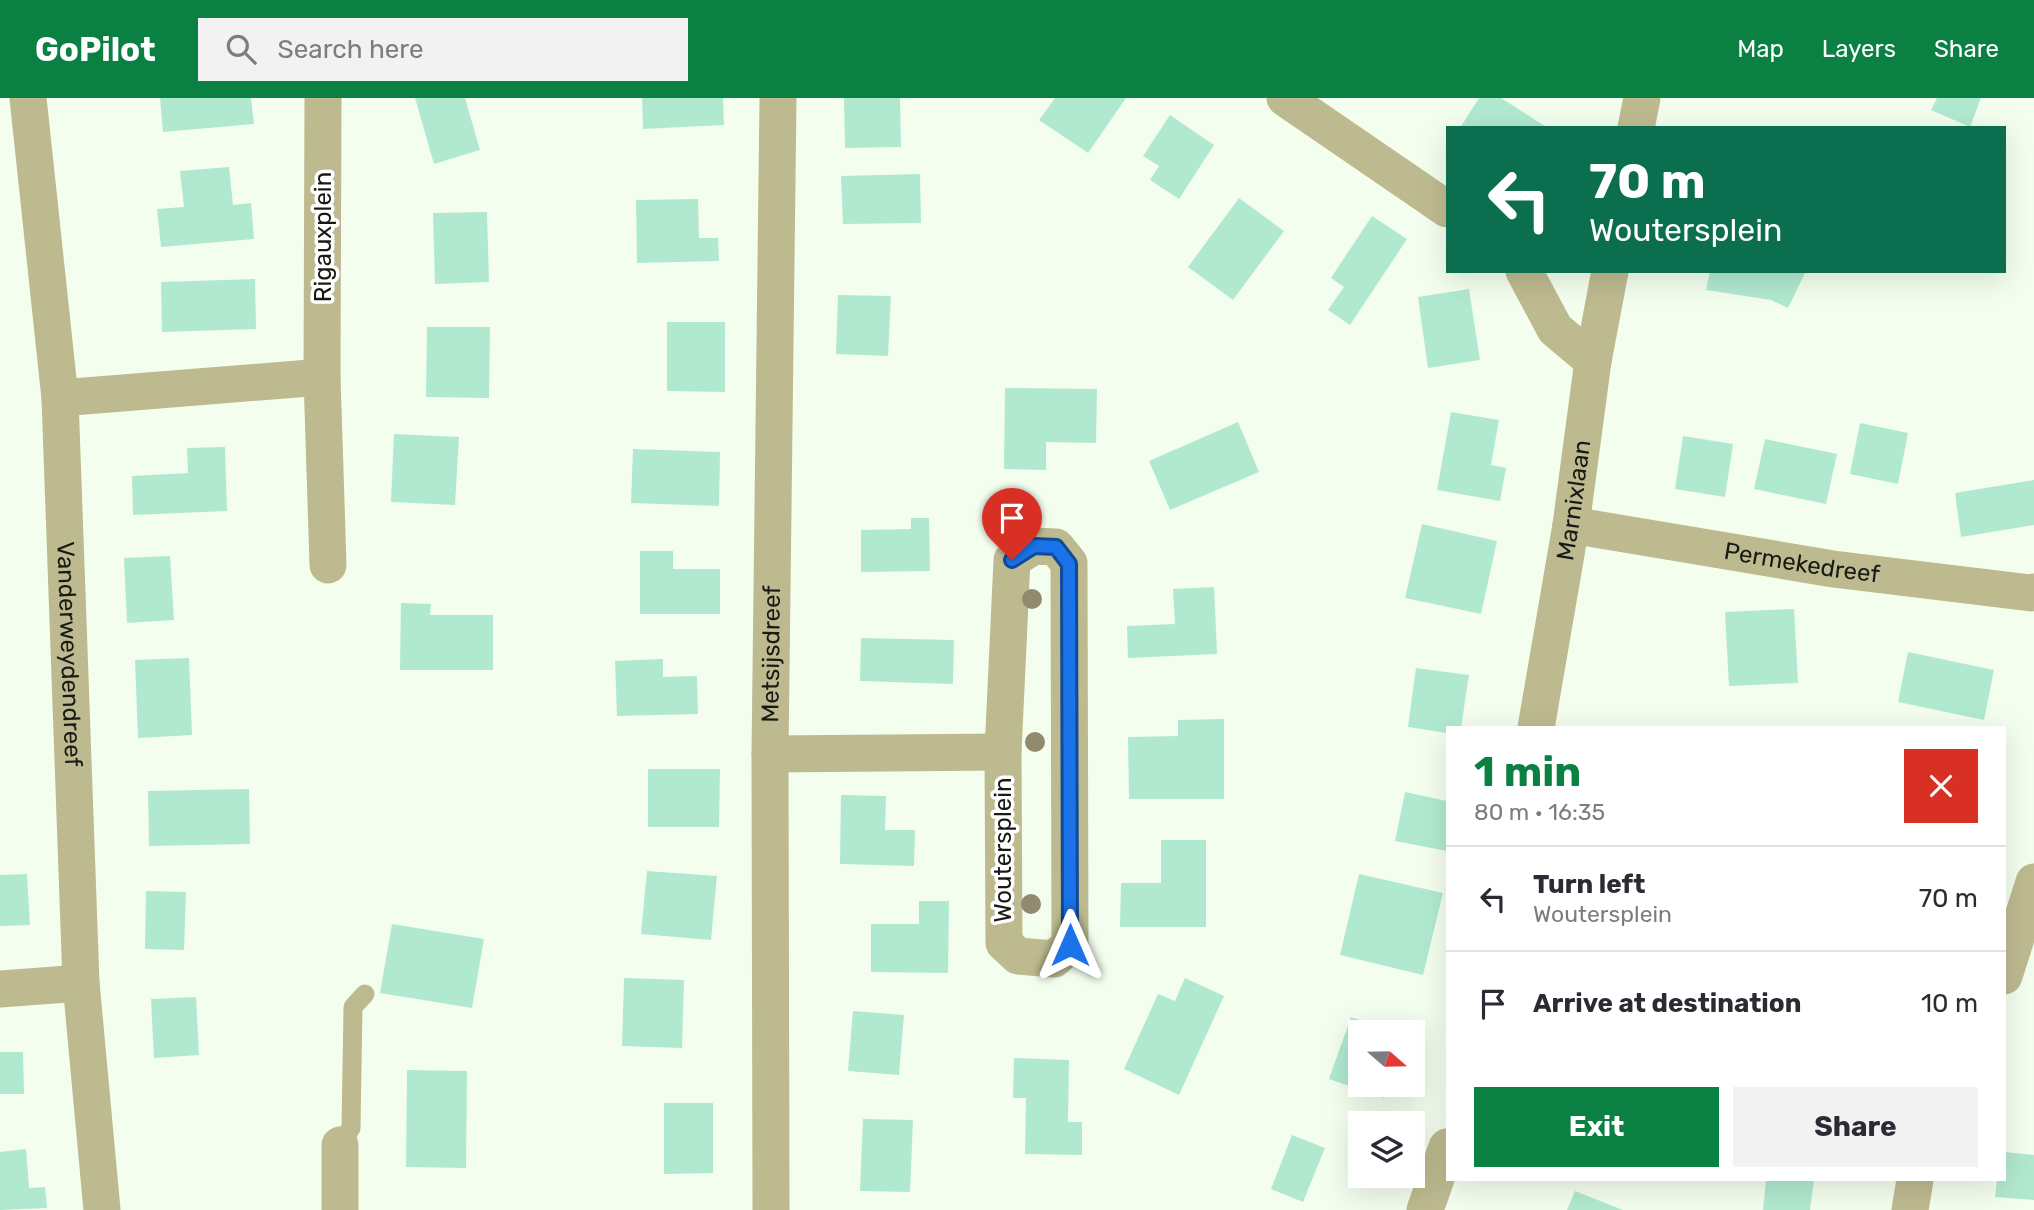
<!DOCTYPE html>
<meta charset="utf-8">
<style>
:root{--surface:#fff;--page:#f2f2f3;--text:#2b2b33;--muted:#7c7c81;--line:#e1e1e2;--accent:#0b8043}
body{margin:0;font-family:Rubik,sans-serif;background:var(--page);color:var(--text);height:100vh;display:flex;flex-direction:column;font-size:26px;white-space:nowrap}
*{box-sizing:border-box;margin:0}
p{font-size:23px;color:var(--muted)}
.icon{flex:none;width:38px;height:38px;fill:none;stroke:currentColor;stroke-width:2;stroke-linecap:round;stroke-linejoin:round}
.map{position:relative;flex:1;overflow:hidden}
.sheet{position:absolute;left:1446px;top:628px;width:560px;height:455px;display:flex;flex-direction:column;background:var(--surface);border-radius:0px;box-shadow:0 7px 28px #0002}
.sheet>*{flex:none}
.top-card{position:absolute;left:1446px;top:28px;width:560px;height:147px;border-radius:0px;box-shadow:0 7px 28px #0002;background:#0b6e4f;color:#fff;overflow:hidden}
.needle{width:46px;rotate:110deg}
.tools{position:absolute;left:1348px;top:922px;display:grid;gap:14px}
.tools a{display:grid;place-items:center;width:77px;height:77px;border-radius:0px;background:var(--surface);box-shadow:0 7px 28px #0002;font-size:35px}
.pin{position:absolute;display:grid;place-items:center;width:60px;height:60px;color:#fff;margin:-72px -30px;border-radius:50% 50% 50% 0;rotate:-45deg;box-shadow:0 0 7px #0007}
.pin .icon{rotate:45deg}
.me{position:absolute;width:77px;margin:-38px;rotate:0deg;stroke-linejoin:round;filter:drop-shadow(0 0 5px #0008)}
.turn{display:flex;align-items:center;gap:24px;height:147px;padding:0 28px;font-size:32px}
.turn .icon{width:91px;height:91px;stroke-width:2.5}
.turn b{display:block;font-size:49px;line-height:60px}
.round{display:grid;place-items:center;flex:none;width:74px;height:74px;border-radius:0px;background:var(--page)}
.head{display:flex;align-items:center;justify-content:space-between;height:119px;padding:0 28px}
h1{font-size:42px;font-weight:700;line-height:52px;color:var(--accent)}
.cta{display:flex;gap:14px;margin-top:auto;padding:14px 28px}
.cta a{flex:1;height:80px;border-radius:0px;background:var(--accent);color:#fff;font-size:28px;font-weight:700;line-height:80px;text-align:center}
.cta a+a{background:var(--page);color:var(--text)}
ul{padding:0;list-style:none}
li{display:flex;align-items:center;gap:21px;height:105px;padding:0 28px;border-top:2px solid var(--line)}
li div{flex:1}
li b{display:block;font-size:26px}
li em{font-style:normal}
header{display:flex;align-items:center;gap:42px;box-sizing:border-box;height:98px;padding:0 35px;background:var(--accent);color:#fff}
header strong{font-size:33px}
nav{display:flex;gap:38px;margin-inline-start:auto;font-size:24px}
.search{width:490px;height:63px;background:var(--page);display:flex;align-items:center;gap:18px;box-sizing:border-box;padding:0 24px;border-radius:0px;color:var(--muted);font-size:26px}
.map>svg:first-child{display:block}
.building{fill:#b1e9d0}
.lines{fill:none;stroke-linecap:round;stroke-linejoin:round}
.lane{stroke:#beba90;stroke-width:19}
.street{stroke:#beba90;stroke-width:37}
.tree{fill:#92896f}
.route-casing{stroke:#114b97;stroke-width:18}
.route{stroke:#1a73e8;stroke-width:12}
.labels{text-anchor:middle;stroke-width:7;stroke-linejoin:round;paint-order:stroke}
.street-label{font-size:24px;fill:#171a15;stroke:#fff}
</style>
<header>
<strong>GoPilot</strong>
<div class="search"><svg class="icon" aria-label="search" viewBox="0 0 24 24"><circle cx="10" cy="10" r="6"/><path d="M15 15l6 6"/></svg>Search here</div>
<nav><a>Map</a><a>Layers</a><a>Share</a></nav>
</header>
<div class="map">
<svg width="2034" height="1112" viewBox="0 0 2034 1112">
<rect width="100%" height="100%" fill="#f4feee"/>
<path class="building" d="M160,0h91l3,26 -91,8z
M415,0h50l15,52 -46,14z
M642,0h81l1,27 -81,4z
M844,0h56l1,49 -56,1z
M1055,0h71l-38,55 -49,-33z
M1479,0h22l47,30h-88z
M1937,0h44l-11,29 -39,-17z
M1170,17l44,30 -35,54 -29,-19 9,-14 -16,-10z
M229,69l4,38 18,-2 3,36 -93,8 -4,-38 27,-2 -4,-36z
M920,76l1,49 -78,1 -2,-48z
M1239,100l45,33 -51,69 -45,-33z
M698,101l1,39h19l1,23 -82,2 -1,-63z
M487,114l2,70 -54,2 -2,-71z
M1372,118l35,23 -57,86 -22,-15 16,-23 -13,-9z
M1710,173h96l-18,37 -17,-8 -65,-10z
M255,181l1,50 -94,3 -1,-50z
M1469,191l11,71 -52,8 -10,-71z
M838,197l53,1 -3,60 -52,-2z
M667,224h58v70l-58,-1z
M427,229h63l-1,71 -63,-1z
M1005,290l92,1 -1,54 -50,-1v28l-42,-1z
M1451,314l48,8 -8,45 15,3 -6,33 -63,-11z
M1238,324l21,50 -89,38 -21,-49z
M1860,325l48,10 -10,51 -48,-10z
M394,336l65,3 -4,68 -64,-3z
M1683,338l50,8 -8,53 -50,-8z
M1765,341l72,15 -11,50 -72,-15z
M225,349l2,64 -94,4 -1,-39 56,-3 -1,-25z
M633,351l87,3 -1,54 -88,-3z
M2034,382v45l-73,12 -6,-44z
M911,420h18l1,53 -69,1v-42l50,-1z
M1422,426l75,17 -16,73 -76,-16z
M640,453h33v18h47v45h-80z
M170,458l4,64 -47,3 -3,-65z
M1214,489l3,67 -89,4 -1,-32 48,-2 -2,-35z
M401,505l30,1 -1,11h63v55h-93z
M1794,511l4,74 -69,3 -4,-74z
M861,540l93,2 -1,44 -93,-3z
M1908,554l86,18 -10,50 -86,-18z
M189,560l3,77 -54,3 -3,-78z
M663,561v18l34,-1 1,38 -81,2 -2,-55z
M1416,570l53,7 -8,53h-14v5l-39,-6z
M1224,621v80h-95l-1,-62 50,-1v-16z
M648,671h72l-1,58h-71z
M249,691l1,55 -101,2 -1,-55z
M1405,694l42,9v50l-52,-10z
M841,697l45,1 -1,34h30l-1,36 -74,-2z
M1161,742h45v87h-86l1,-44h40z
M647,773l70,5 -6,64 -70,-6z
M27,776l3,51 -30,1v-51z
M1359,776l84,19 -20,82 -83,-20z
M146,793l40,1 -2,58 -39,-1z
M919,803h30l-1,72 -77,-1v-48h48z
M392,826l92,15 -12,69 -92,-15z
M624,880l60,2 -2,68 -60,-2z
M1185,880l39,18 -45,99 -55,-26 34,-75 17,7z
M196,899l3,58 -45,3 -3,-59z
M853,913l51,4 -5,60 -51,-4z
M1351,919l44,15h-35v53h29l-5,13 -55,-19z
M0,954h23l1,42h-24z
M1014,960l55,2 -1,62h14v33l-57,-1 1,-56h-13z
M407,972l60,1 -1,97 -60,-1z
M664,1005h49v70l-49,1z
M863,1021l50,1 -3,72 -50,-1z
M1292,1037l33,13 -22,54 -32,-13z
M26,1051l3,39 16,-1 2,21 -47,2v-58z
M2004,1054l30,3v45l-39,-3 2,-17h7z
M1766,1082h48l-4,30h-47z
M1575,1093l48,19h-56z"/>
<g class="lines">
<path class="lane" d="M340,1047l11,-17 2,-121 12,-13"/>
<g class="street">
<path id="s1" d="M28,0l32,300 21,585 21,227"/>
<path d="M323,0l-1,279 6,188"/>
<path d="M1285,0l162,111"/>
<path d="M1636,30l6,-30"/>
<path d="M1524,173l31,58 38,32"/>
<path d="M60,300l262,-21"/>
<path id="s2" d="M1571,427l262,44 198,24 3,-1"/>
<path d="M1034,448l22,1 13,16 1,382 -16,14 -36,-3 -14,-13 -1,-191 9,-192z"/>
<path id="s3" d="M1536,630l35,-203 22,-164 17,-90"/>
<path d="M770,656l233,-2"/>
<path d="M2004,878l30,-94"/>
<path d="M0,891l81,-6"/>
<path d="M340,1047v65"/>
<path id="s4" d="M771,1112l-1,-456 8,-656"/>
<path d="M1425,1112l22,-63"/>
<path d="M1910,1112l5,-30"/>
</g>
</g>
<g class="tree">
<circle cx="1032" cy="501" r="10"/>
<circle cx="1035" cy="644" r="10"/>
<circle cx="1031" cy="806" r="10"/>
</g>
<g class="lines">
<g class="route-casing">
<path id="route" d="M1012,462l22,-14 22,1 13,17 1,381"/>
</g>
<use href="#route" class="route"/>
</g>
<g class="labels">
<g class="street-label">
<text transform="translate(323 139) rotate(-90)" y="8">Rigauxplein</text>
<text dy="8" stroke="none"><textPath href="#s3" startOffset="231">Marnixlaan</textPath></text>
<text dy="8" stroke="none"><textPath href="#s2" startOffset="234">Permekedreef</textPath></text>
<text dy="8" stroke="none"><textPath href="#s1" startOffset="558">Vanderweydendreef</textPath></text>
<text dy="8" stroke="none"><textPath href="#s4" startOffset="556">Metsijsdreef</textPath></text>
<text transform="translate(1003 752) rotate(-90)" y="8">Woutersplein</text>
</g>
</g>
</svg>
<div class="tools">
<a><svg class="needle" viewBox="-14 -14 28 28"><path d="M0-13l5 13h-10z" fill="#e53935"/><path d="M0 13l5-13h-10z" fill="#7c7c81"/></svg></a>
<a><svg class="icon" aria-label="layers" viewBox="0 0 24 24"><path d="M12 4l9 5-9 5-9-5zM3 14l9 5 9-5"/></svg></a>
</div>
<div class="pin" style="left:1012px;top:462px;background:#d93025"><svg class="icon" aria-label="arrive" viewBox="0 0 24 24"><path d="M6 21V4h12l-3 4 3 4H6"/></svg></div>
<svg class="me" style="left:1070px;top:847px" viewBox="-20 -20 40 40"><path d="M0-17L14 15 0 8-14 15z" fill="#1a73e8" stroke="#fff" stroke-width="4"/></svg>
<div class="top-card">
<div class="turn"><svg class="icon" aria-label="left" viewBox="0 0 24 24"><path d="M17 20v-9H6M10 6l-5 5 5 5"/></svg><div><b>70 m</b>Woutersplein</div></div>
</div>
<section class="sheet">
<div class="head"><div><h1>1 min</h1><p>80 m · 16:35</p></div><a class="round" style="background:#d93025;color:#fff"><svg class="icon" aria-label="close" viewBox="0 0 24 24"><path d="M6 6l12 12M18 6L6 18"/></svg></a></div>
<ul>
<li><svg class="icon" aria-label="left" viewBox="0 0 24 24"><path d="M17 20v-9H6M10 6l-5 5 5 5"/></svg><div><b>Turn left</b><p>Woutersplein</p></div><em>70 m</em></li>
<li><svg class="icon" aria-label="arrive" viewBox="0 0 24 24"><path d="M6 21V4h12l-3 4 3 4H6"/></svg><div><b>Arrive at destination</b></div><em>10 m</em></li>
</ul>
<div class="cta"><a>Exit</a><a>Share</a></div>
</section>
</div>
